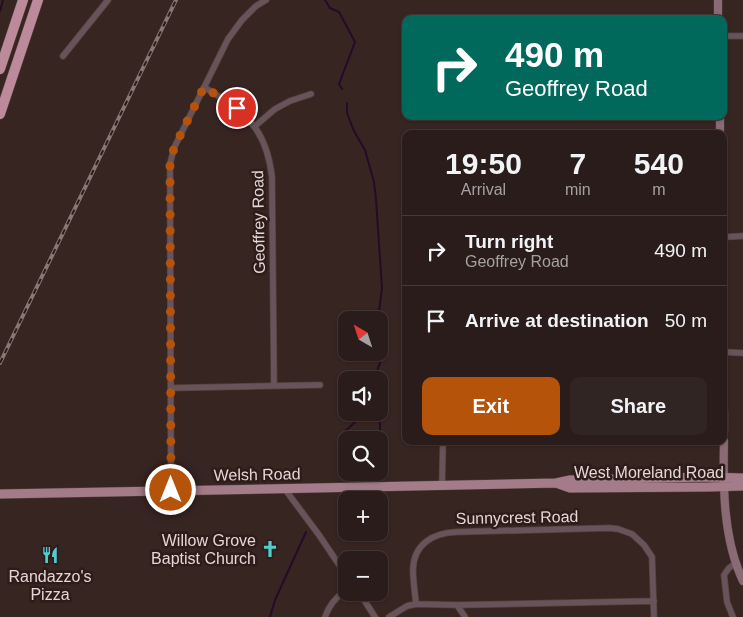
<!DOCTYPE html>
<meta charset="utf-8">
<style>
:root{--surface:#291c1a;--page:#312523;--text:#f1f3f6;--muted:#a5a1a2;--line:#453a39;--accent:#b45309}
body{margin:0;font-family:Helvetica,sans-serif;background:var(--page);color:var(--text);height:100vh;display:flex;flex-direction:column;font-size:19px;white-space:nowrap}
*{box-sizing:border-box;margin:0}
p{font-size:16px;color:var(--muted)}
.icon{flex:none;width:28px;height:28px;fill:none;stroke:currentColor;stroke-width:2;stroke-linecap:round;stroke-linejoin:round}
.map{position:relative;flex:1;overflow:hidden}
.side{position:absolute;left:402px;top:130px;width:325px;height:315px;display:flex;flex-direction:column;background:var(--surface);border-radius:10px;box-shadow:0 1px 4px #0004,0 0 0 1px var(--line)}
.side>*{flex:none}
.hud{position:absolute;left:402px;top:15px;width:325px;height:105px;border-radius:10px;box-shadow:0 1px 4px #0004,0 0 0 1px var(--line);background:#00695c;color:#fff;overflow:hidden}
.needle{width:32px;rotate:321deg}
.tools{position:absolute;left:338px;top:311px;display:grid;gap:10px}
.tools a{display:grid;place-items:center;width:50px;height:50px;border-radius:10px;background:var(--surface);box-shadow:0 1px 4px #0004,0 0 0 1px var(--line);font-size:25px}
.pin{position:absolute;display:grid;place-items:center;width:42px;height:42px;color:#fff;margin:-21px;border:2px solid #fff;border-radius:50%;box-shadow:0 1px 5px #0007}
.me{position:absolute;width:55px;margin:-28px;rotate:0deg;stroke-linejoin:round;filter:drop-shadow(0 0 4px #0008)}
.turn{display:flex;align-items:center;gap:18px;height:105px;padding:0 20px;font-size:22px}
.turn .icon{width:65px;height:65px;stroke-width:2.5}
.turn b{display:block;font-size:35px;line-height:42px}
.eta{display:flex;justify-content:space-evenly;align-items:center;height:85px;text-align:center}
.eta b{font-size:30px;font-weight:700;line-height:35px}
.primary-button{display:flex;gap:10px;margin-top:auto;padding:10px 20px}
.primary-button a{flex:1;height:58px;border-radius:10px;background:var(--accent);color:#fff;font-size:20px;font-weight:700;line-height:58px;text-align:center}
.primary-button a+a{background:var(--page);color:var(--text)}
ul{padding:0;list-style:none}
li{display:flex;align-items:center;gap:15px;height:70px;padding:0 20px;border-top:1px solid var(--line)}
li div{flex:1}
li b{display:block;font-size:19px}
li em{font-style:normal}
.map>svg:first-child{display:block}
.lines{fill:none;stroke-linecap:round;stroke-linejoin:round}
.stream{stroke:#250b28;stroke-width:2}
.street-casing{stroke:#53413e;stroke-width:7}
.secondary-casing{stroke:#53413e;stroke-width:9}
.primary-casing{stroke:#53413e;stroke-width:10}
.highway-casing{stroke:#53413e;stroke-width:11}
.street{stroke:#68535a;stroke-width:5.5}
.secondary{stroke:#8a6a75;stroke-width:8}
.primary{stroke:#a47b89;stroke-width:9}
.highway{stroke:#bc8a9b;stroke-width:10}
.rail-casing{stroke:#887875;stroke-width:4}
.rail{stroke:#2d1c19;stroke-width:2;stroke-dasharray:5.5;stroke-linecap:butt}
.route{stroke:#b45309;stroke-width:9;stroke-dasharray:0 16.2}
.labels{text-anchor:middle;stroke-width:5;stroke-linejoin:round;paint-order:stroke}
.street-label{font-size:16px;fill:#e3d6d4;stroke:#2d1c19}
.poi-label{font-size:16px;fill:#e3d6d4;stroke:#2d1c19;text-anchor:end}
</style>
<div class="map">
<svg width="743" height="617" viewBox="0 0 743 617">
<rect width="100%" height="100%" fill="#372522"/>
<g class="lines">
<path class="stream" d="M325,0l5,8 9,4 16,30 -16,42 3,5
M0,11l3,-11
M347,103v10l7,18 11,19 9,32 2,17 6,89 -4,32
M374,380l9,-26 -4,-6
M376,412l4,12v50
M342,434l24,-22
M270,617l5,-17 31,-68"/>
<g class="street-casing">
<path id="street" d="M724,36h19
M63,56l45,-56
M204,87c41,26 62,39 68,90l2,208
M255,126l20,-17 15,-8 21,-7
M724,237l19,-1
M724,352l19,1
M171,388l149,-3
M442,485l1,-44
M284,488l35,47 27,40
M171,491l-1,-327 4,-16 54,-109 14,-19 14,-14 10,-6
M359,592l16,25
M416,604l41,1 197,-4
M457,605l8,12
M325,617c4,-12 11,-20 21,-27
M389,617l18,-11 9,-2c-1,-11 -3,-23 -3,-35 1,-25 20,-36 43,-37l153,-4 9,1 14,5 12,11 8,12 2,60
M733,617l-6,-15 -3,-27 5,-7 7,-5"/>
</g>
<g class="secondary-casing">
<path id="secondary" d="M718,0v19
M720,116v18
M724,351v3
M724,412v19
M724,441c-1,45 -1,98 19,140"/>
</g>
<g class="primary-casing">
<path id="primary" d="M556,483l14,5 139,-1 34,-1
M0,494l217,-4 339,-7 14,-3 137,-3 36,1"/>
</g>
<g class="highway-casing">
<path id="highway" d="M0,69l23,-69
M0,114l38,-114"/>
</g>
<use href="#street" class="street"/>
<use href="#secondary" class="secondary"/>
<use href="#primary" class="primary"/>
<use href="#highway" class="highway"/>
<g class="rail-casing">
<path id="rail" d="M0,363l176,-363"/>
</g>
<use href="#rail" class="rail"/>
</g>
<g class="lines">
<path class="route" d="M171,490l-1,-326 4,-16 30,-61 33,21"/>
</g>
<defs>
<g id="church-bare" transform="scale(1.35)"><path d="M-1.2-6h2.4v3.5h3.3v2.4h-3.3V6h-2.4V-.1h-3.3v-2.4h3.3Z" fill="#52cdcf" stroke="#2d1c19" stroke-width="2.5" paint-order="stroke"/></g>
<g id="restaurant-bare" transform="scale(1.35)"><path d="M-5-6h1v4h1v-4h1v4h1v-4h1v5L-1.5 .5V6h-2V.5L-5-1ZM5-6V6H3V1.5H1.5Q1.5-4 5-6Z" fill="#52cdcf" stroke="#2d1c19" stroke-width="2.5" paint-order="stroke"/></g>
</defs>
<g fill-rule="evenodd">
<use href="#church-bare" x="270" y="549"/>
<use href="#restaurant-bare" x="50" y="555"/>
</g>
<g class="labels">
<g class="street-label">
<text transform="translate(258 222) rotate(-91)" y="6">Geoffrey Road</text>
<text x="649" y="478">West Moreland Road</text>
<text transform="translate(257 474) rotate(-1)" y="6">Welsh Road</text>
<text transform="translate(517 517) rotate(-1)" y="6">Sunnycrest Road</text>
</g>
<g class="poi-label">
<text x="256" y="546">Willow Grove<tspan x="256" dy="18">Baptist Church</tspan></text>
<text x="50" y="582" text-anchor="middle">Randazzo's<tspan x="50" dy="18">Pizza</tspan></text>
</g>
</g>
</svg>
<div class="tools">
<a><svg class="needle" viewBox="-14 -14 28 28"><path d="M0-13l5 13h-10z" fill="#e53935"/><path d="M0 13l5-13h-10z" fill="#a5a1a2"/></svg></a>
<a><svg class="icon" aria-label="sound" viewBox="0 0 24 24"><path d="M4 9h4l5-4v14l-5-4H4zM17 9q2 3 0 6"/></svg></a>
<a><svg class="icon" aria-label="search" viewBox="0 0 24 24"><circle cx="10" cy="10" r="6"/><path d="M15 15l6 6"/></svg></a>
<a>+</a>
<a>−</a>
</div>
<div class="pin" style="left:237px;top:108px;background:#d93025"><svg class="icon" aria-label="arrive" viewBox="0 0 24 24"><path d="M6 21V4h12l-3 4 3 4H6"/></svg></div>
<svg class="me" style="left:171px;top:490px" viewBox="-20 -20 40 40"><circle r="17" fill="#b45309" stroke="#fff" stroke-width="3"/><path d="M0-11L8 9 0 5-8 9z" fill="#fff"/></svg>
<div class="hud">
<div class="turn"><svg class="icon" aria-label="right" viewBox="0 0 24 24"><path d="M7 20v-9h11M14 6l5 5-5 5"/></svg><div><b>490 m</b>Geoffrey Road</div></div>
</div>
<section class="side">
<div class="eta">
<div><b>19:50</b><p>Arrival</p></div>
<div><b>7</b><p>min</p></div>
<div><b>540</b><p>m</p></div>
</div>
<ul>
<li><svg class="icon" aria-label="right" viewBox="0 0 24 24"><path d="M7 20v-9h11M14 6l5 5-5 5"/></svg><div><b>Turn right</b><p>Geoffrey Road</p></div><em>490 m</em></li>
<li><svg class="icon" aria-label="arrive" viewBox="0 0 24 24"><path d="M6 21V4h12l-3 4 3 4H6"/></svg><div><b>Arrive at destination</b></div><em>50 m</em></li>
</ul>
<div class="primary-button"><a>Exit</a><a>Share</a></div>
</section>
</div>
